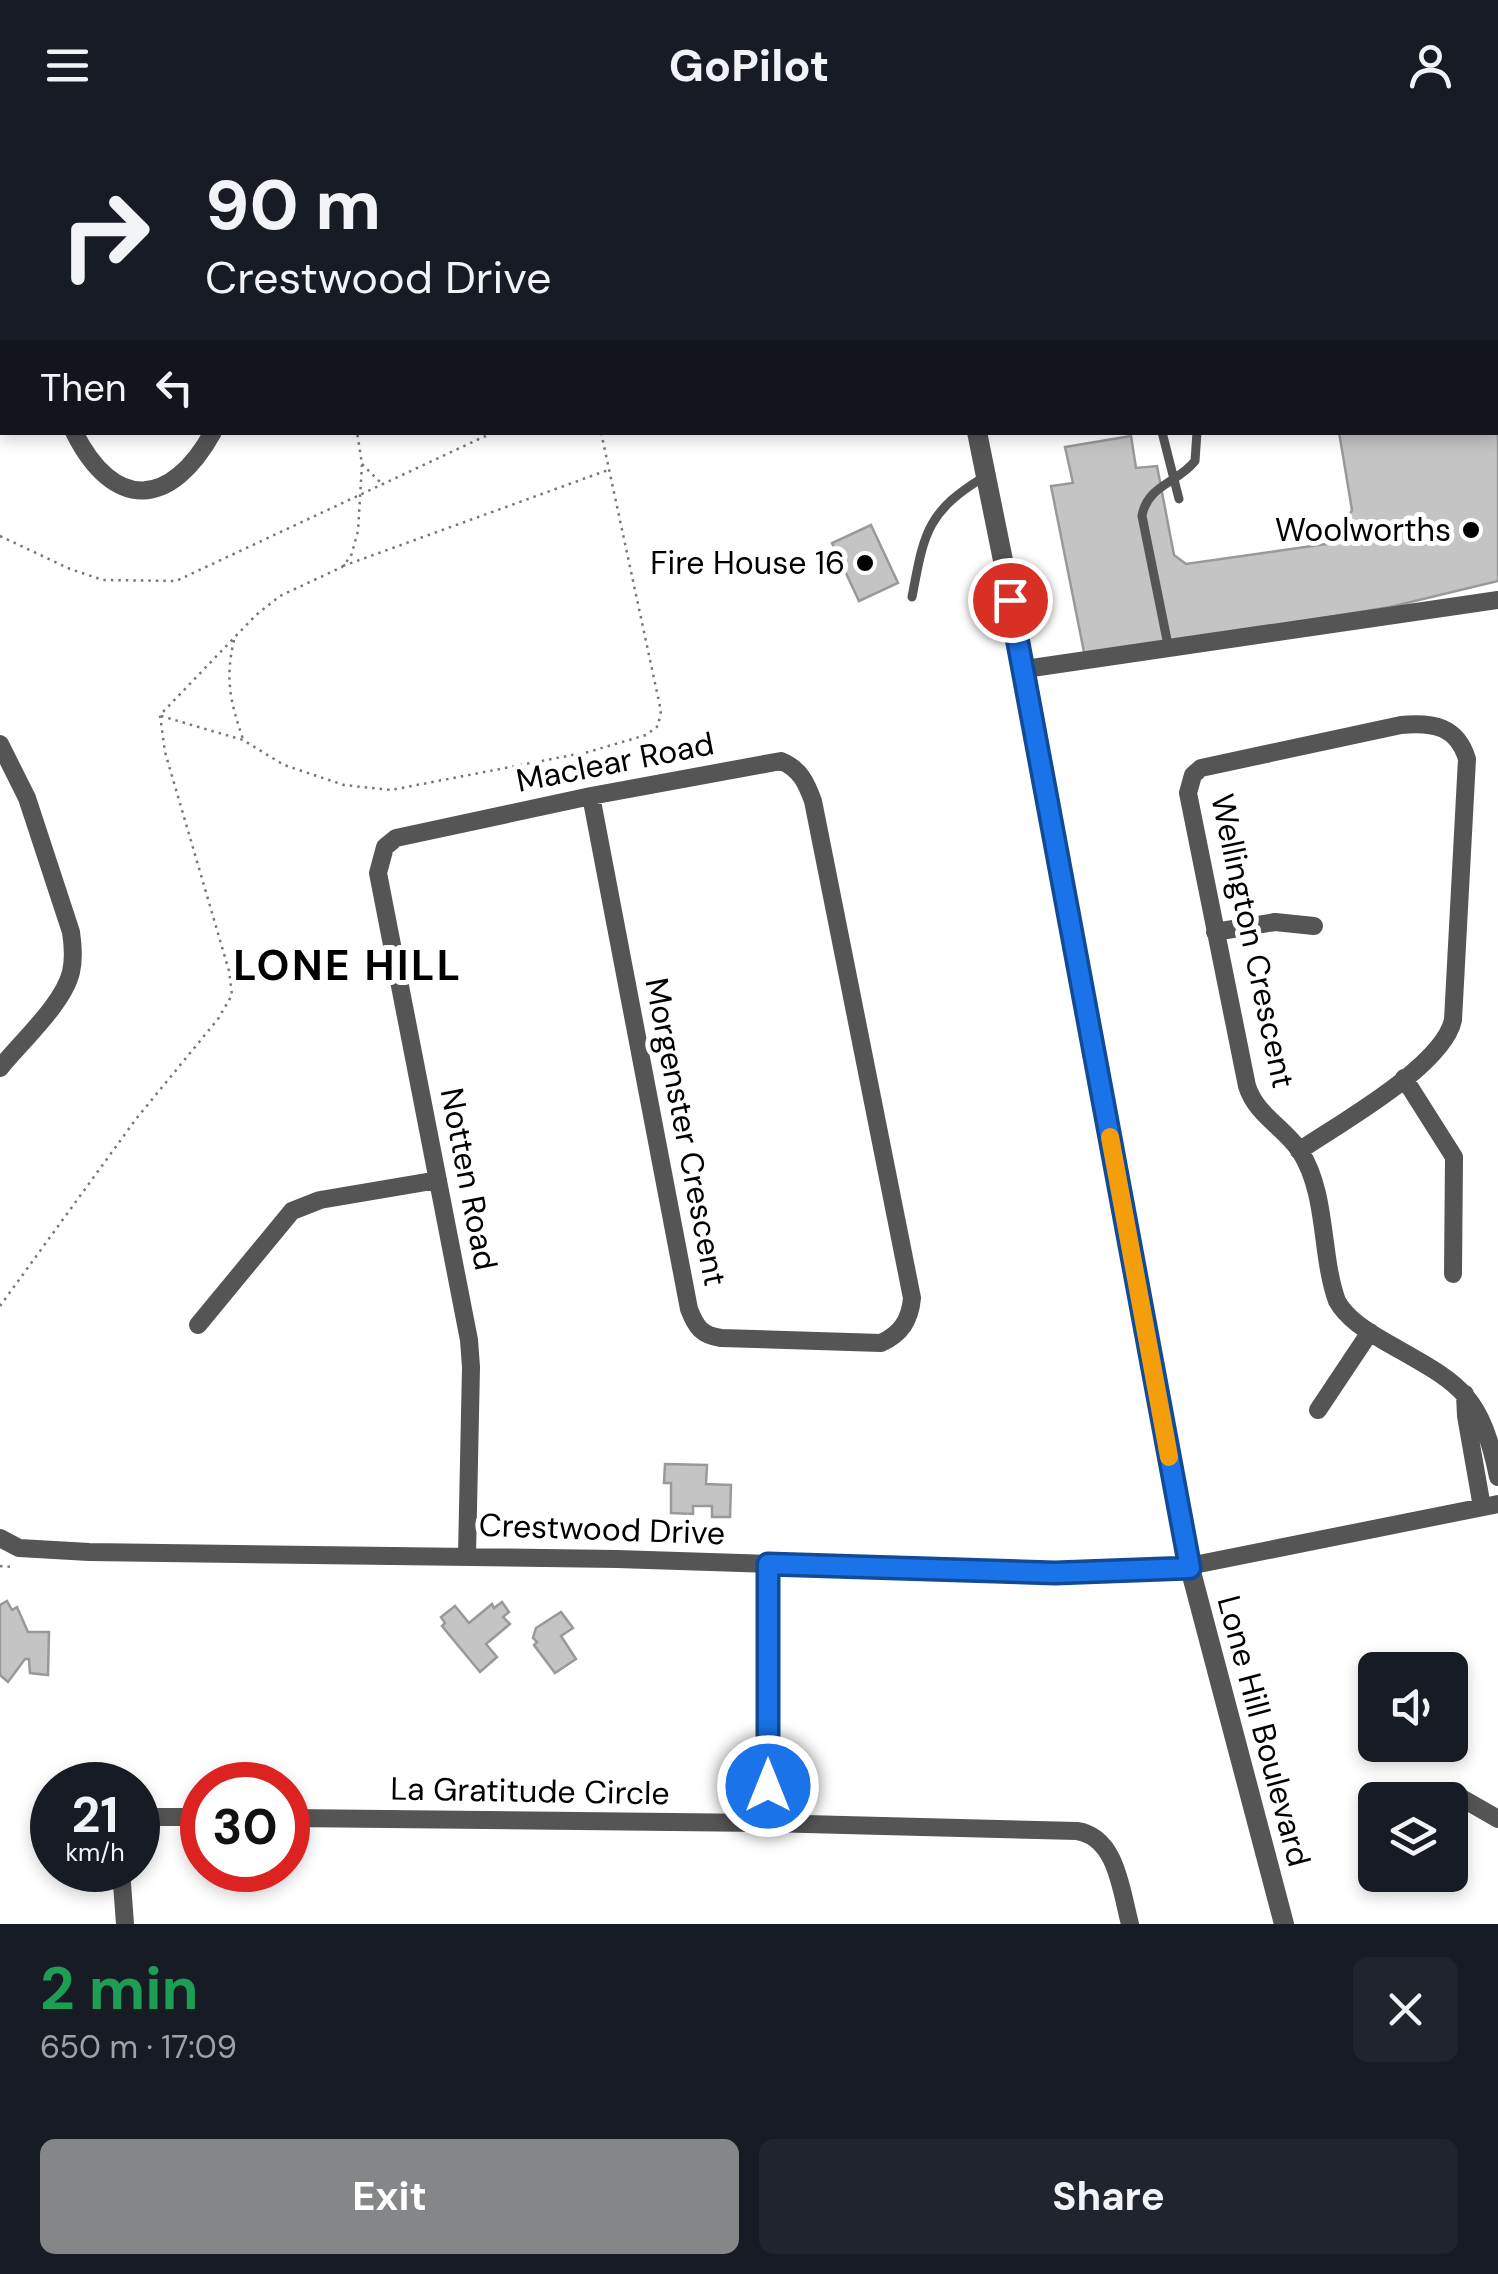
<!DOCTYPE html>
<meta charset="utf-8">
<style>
:root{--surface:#171b24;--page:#20242c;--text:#f1f3f6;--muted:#9ea1a6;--accent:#858687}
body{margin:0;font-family:"DM Sans",sans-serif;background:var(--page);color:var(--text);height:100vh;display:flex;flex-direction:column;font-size:38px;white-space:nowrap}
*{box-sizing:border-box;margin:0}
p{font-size:32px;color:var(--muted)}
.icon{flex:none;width:55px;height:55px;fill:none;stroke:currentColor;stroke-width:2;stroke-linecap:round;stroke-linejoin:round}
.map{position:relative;height:1794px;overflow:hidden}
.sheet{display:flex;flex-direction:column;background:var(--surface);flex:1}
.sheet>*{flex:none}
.guide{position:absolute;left:0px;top:0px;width:1500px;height:305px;box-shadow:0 5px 15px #0003;background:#171b24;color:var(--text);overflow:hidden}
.fabs{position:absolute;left:1358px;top:1522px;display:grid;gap:20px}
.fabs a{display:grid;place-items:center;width:110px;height:110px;border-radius:15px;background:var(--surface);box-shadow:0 5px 15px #0003;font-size:50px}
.speed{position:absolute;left:30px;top:1632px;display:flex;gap:20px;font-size:50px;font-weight:700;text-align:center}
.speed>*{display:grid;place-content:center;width:130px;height:130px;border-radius:50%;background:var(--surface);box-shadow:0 5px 15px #0003;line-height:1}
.speed small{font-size:25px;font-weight:400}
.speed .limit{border:15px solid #d22;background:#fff;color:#111}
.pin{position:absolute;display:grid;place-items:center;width:85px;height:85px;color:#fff;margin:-42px;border:5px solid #fff;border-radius:50%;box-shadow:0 2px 10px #0007}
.me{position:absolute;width:110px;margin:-55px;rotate:0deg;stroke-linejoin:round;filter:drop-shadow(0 0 8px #0008)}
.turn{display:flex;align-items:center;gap:35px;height:210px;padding:0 40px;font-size:45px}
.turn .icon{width:130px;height:130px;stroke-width:2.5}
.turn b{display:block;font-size:70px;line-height:85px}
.then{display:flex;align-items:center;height:95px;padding:0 40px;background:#0003;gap:20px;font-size:38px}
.round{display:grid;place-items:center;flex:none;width:105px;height:105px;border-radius:15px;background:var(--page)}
.head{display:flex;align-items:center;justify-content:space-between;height:170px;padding:0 40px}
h1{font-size:60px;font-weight:700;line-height:75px;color:#1e9e55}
.action{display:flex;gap:20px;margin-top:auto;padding:20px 40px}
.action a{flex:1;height:115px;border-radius:15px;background:var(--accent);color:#fff;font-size:40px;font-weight:700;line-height:115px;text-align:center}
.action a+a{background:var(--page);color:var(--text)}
header{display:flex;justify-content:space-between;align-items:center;height:130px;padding:0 40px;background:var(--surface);font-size:45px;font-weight:700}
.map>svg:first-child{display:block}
.building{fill:#c4c4c4;stroke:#999;stroke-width:2.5}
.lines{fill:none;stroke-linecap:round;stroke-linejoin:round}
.path{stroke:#777;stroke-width:2.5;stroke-dasharray:2.5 5;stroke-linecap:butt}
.service{stroke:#555;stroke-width:9}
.minor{stroke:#555;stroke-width:18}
.tertiary{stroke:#555;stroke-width:20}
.route-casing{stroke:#114b97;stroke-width:25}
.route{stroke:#1a73e8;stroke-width:18}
.slow{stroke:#f59e0b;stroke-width:18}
.poi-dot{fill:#000;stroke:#fff;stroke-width:4}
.labels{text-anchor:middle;stroke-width:10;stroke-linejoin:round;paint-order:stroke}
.poi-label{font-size:32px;fill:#000;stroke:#fff;text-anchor:end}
.street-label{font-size:32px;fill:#000;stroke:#fff}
.district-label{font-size:42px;font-weight:bold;letter-spacing:2.5px;fill:#000;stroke:#fff}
</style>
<header><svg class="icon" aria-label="menu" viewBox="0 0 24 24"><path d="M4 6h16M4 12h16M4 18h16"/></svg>GoPilot<svg class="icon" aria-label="person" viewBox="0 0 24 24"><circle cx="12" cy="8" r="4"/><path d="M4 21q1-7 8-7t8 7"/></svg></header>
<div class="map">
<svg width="1498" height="1794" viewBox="0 0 1498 1794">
<rect width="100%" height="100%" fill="#fff"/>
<path class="building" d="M1498,77v374l-108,26 -305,50 -34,-171 22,-3 -8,-36 66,-11 5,32 21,-2 17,89 12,9 147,-21 19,-33 -13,-78h159z
M871,395l27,58 -39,18 -27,-58z
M665,1334l42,1 -1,19 25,1 -1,32h-18v-11h-19v8l-22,-1v-30h-7z
M7,1471l5,9 5,-3 11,25h21l-1,43 -18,-2 -1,-14h-4l-17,23 -8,-7v-70z
M502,1472l7,10 -6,5 7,7 -24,20 11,13 -17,15 -38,-46 3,-3 -4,-6 14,-11 14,17 23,-19 2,4z
M561,1482l12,16 -12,8 15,23 -21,14 -21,-28 3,-3 -4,-4 3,-10z"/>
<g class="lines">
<path class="path" d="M751,0l1,2
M955,0v2
M358,2l6,-2
M764,2l3,-2
M362,334l18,18
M0,406l70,33 33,11 73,1 318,-149
M343,436l265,-96
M234,510c-9,39 -4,61 9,99
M161,586l82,24 41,25 60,20 47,5 197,-38 58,-17 12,-9 3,-15 -60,-279
M0,1176l136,-187 82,-100 14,-24 -3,-24 -64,-219 -5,-37 96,-100 24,-19 62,-29 9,-11 7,-25 4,-67 -5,-32
M0,1436l12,1"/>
<path class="service" d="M1075,0v2
M1189,2l1,-2
M1162,302l17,67
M912,467c12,-63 14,-85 72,-120
M1169,520l-27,-134c5,-31 36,-33 53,-55l2,-29"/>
<path class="minor" d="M16,0v2
M199,0l1,2
M0,73l2,-2
M0,274h2
M74,302c40,80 97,76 139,0
M1025,539l473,-69
M0,614l27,54 44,134c2,13 3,27 0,40 -7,31 -50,70 -71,96
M1215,802l60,-10 39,4
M1404,948l50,79 -1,117
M1299,1021c41,-28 144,-85 154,-131l14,-261c-10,-33 -34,-37 -66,-34l-200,43 -8,7 -5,18 59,293c9,29 37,41 53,65 28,44 20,103 37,150 10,18 30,30 47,40 73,42 96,48 114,136
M198,1195l94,-114 28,-11 118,-20
M1465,1264l1,22 16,91
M1318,1280l52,-78
M0,1408l19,10 70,4 528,7 438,14 109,-2 334,-67
M467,1426l4,-189 -2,-27 -91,-467 7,-26 11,-9 195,-42 190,-35c19,8 25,21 32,40l99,497c-2,22 -11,36 -31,45l-160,-5c-20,-3 -25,-11 -32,-29l-98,-513
M1458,1666l40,23
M138,1687h64
M288,1688l479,5 310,8c40,6 44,60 53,93
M767,1693l1,-259
M121,1740l4,54"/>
<path class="tertiary" d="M914,0l1,2
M930,0v2
M977,302l48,237 165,899 94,356"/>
</g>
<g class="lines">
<g class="route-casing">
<path id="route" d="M768,1656v-222l287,9 135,-5 -180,-968"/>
</g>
<use href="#route" class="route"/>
<path class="slow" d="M1110,1007l59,320"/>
</g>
<g class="poi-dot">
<circle cx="1471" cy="400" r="10"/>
<circle cx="865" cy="433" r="10"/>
</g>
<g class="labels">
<g class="poi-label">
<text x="1451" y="411">Woolworths</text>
<text x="845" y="444">Fire House 16</text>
</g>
<g class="street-label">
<text transform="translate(615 632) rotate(-11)" y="11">Maclear Road</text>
<text transform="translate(1253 811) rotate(78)" y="11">Wellington Crescent</text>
<text transform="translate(686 1002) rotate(79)" y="11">Morgenster Crescent</text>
<text transform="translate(469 1049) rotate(79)" y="11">Notten Road</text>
<text transform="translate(602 1399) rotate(2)" y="11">Crestwood Drive</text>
<text transform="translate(1264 1601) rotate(75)" y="11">Lone Hill Boulevard</text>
<text transform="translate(530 1661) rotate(1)" y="11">La Gratitude Circle</text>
</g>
<g class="district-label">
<text x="348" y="850">LONE HILL</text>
</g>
</g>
</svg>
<div class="fabs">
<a><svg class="icon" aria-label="sound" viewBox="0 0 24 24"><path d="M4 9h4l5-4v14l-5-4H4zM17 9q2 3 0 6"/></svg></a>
<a><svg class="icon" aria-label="layers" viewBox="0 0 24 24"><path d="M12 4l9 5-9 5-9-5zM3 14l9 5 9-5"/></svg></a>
</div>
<div class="speed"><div>21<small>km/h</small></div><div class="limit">30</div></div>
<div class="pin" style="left:1010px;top:470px;background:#d93025"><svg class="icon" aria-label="arrive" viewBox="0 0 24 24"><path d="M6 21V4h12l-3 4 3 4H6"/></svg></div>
<svg class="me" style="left:768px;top:1656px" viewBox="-20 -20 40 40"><circle r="17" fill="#1a73e8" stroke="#fff" stroke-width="3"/><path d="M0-11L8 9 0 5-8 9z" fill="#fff"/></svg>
<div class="guide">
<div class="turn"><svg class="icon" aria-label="right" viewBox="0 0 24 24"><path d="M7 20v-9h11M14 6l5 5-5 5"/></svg><div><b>90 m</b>Crestwood Drive</div></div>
<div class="then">Then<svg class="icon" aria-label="left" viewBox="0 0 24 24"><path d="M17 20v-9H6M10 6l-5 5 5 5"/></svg></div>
</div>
</div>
<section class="sheet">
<div class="head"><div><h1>2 min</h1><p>650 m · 17:09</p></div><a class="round"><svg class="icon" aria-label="close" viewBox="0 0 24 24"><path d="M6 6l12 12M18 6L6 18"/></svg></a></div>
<div class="action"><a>Exit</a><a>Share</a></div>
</section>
